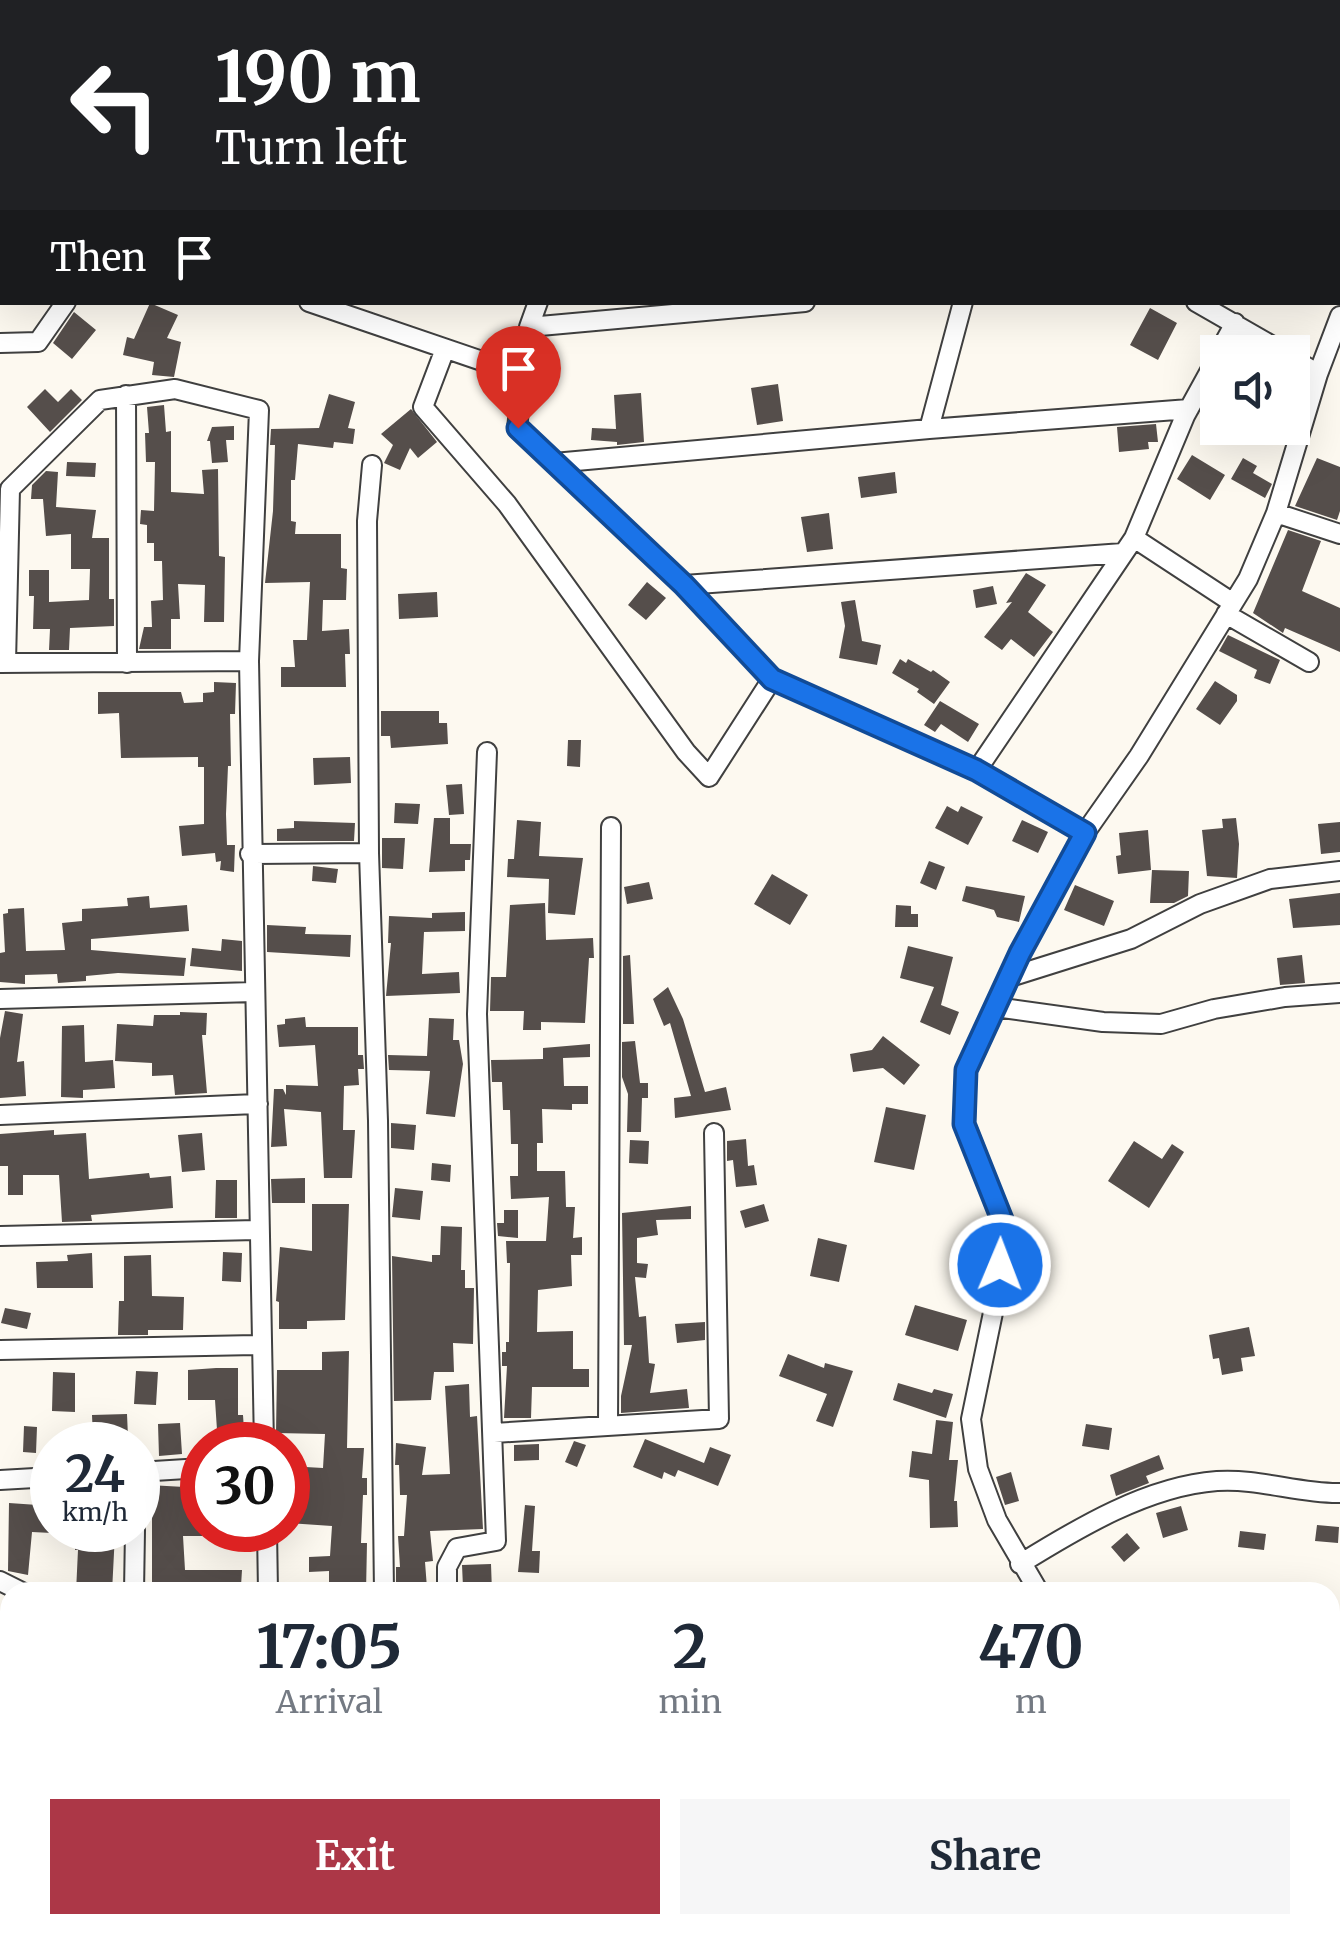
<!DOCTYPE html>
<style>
:root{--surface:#fff;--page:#f6f6f7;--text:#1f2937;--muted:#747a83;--accent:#ac3747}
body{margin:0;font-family:Merriweather,serif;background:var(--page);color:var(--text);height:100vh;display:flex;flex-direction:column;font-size:38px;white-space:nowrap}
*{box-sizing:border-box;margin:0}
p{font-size:32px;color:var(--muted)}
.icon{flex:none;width:55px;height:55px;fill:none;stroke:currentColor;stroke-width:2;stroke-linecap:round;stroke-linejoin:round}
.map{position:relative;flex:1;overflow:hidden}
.details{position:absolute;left:0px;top:1582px;width:1340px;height:352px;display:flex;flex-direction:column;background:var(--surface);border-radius:30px 30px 0 0;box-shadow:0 10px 40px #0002}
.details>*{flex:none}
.top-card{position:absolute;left:0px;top:0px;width:1340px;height:305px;box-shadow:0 10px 40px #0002;background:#202124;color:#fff;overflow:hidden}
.fabs{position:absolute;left:1200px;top:335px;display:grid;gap:20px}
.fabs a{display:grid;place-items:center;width:110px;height:110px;border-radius:0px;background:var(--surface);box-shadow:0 10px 40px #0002;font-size:50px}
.speed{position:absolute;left:30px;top:1422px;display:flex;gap:20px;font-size:50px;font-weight:700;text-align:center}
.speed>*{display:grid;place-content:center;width:130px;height:130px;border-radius:50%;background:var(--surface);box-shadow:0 10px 40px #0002;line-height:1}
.speed small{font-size:25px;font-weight:400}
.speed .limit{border:15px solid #d22;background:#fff;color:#111}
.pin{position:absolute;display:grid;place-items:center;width:85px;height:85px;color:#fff;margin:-102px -42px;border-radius:50% 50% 50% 0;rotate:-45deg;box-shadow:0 0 10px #0007}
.pin .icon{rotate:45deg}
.me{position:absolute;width:110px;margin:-55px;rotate:1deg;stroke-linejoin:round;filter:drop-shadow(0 0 8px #0008)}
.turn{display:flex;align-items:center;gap:35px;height:210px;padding:0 50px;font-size:45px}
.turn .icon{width:130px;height:130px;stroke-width:2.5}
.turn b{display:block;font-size:70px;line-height:85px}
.then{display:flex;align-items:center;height:95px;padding:0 50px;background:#0003;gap:20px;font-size:38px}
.eta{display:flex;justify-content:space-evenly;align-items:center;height:170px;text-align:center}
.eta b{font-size:60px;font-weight:700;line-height:70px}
.cta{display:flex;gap:20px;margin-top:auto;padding:20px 50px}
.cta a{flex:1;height:115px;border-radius:0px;background:var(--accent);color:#fff;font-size:40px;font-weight:700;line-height:115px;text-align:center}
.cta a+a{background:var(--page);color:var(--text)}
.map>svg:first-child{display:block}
.farmland{fill:url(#farmland-dots)}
.building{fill:#554e4b}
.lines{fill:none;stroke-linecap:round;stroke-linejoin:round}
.street-casing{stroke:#404040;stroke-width:22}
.path{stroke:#2f2f2f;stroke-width:2.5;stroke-dasharray:10 5;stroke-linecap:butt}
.street{stroke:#fff;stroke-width:18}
.route-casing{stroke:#114b97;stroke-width:25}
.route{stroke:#1a73e8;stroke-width:18}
</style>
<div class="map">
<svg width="1340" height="1934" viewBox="0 0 1340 1934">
<defs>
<pattern id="farmland-dots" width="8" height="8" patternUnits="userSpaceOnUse" patternTransform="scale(2.5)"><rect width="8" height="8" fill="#f0ebd2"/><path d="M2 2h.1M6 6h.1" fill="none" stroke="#cdc8b3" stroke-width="1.8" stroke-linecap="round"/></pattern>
</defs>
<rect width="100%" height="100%" fill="#fdf9f0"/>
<path class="farmland" d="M1100,1925h107l-43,9h-64z"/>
<path class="building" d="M150,303l28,12 -11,23 14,4 -7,35 -22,-2 2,-13 -31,-7 4,-18 7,2z
M1150,308l27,15 -19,37 -28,-15z
M74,312l22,18 -24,29 -19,-16z
M778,384l5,37 -26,4 -6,-37z
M45,389l13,13 13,-13 11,11 -32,32 -23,-25z
M641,393l3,49 -27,3v-3l-26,-2 1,-12 24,1 -2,-34z
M329,394l26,8 -7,26 7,1 -2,15 -19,-2 -1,6 -35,-4 -3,36h-4v41l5,1 -1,12h46v34l6,1 -1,31h-23l-1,31 27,-2 1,25h-5l1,33h-65v-20h14l-2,-27h14l3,-58 -45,1 8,-72 2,-66h-5l1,-16 48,-1z
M164,405l2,27 5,-1v61l33,2 -2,-24 16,-1 1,87 6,1 -1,65h-20l1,-37 -27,-1 2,35h-9v30h-32l5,-22h8l-1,-26 12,-1 -1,-39h-8v-18h-7v-18l-7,-1 1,-14 13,1 1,-49h-9l-1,-29h4l-2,-26z
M411,409l26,33 -19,16 -8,-10 -10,22 -16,-7 9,-18 -12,-11z
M1156,424l2,18h-10l1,7 -30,3 -2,-25z
M234,426v14h-8l2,22 -16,1 -2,-22h-3l5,-14z
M1192,455l33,20 -15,25 -33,-21z
M1243,458l14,8 -4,7 19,11 -7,14 -34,-19z
M1317,458l23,9v44l-3,9 -42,-14z
M67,462l29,1 -1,14 -29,-1z
M46,471l12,1 -2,35 40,3 -4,28h17v61h5v27l-44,2 -1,22h-20l1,-21h-17l1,-33h-5v-26h20v32l40,-2 1,-31h-19v-35l-25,2 -3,-37h-12l1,-14z
M895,472l2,21 -36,5 -3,-21z
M829,513l4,36 -26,3 -6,-35z
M1288,530l33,11 -19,50 38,17v44l-55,-24 -2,5 -30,-20z
M1026,573l20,12 -18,27 25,20 -19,25 -23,-18 -9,11 -18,-13 28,-35 -6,1z
M647,582l19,16 -20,22 -18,-15z
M993,586l4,18 -21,4 -3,-18z
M437,592l1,25 -39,2 -1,-25z
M855,600l7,41 19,4 -4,20 -38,-7 6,-32 -4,-24z
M1228,635l52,25 -10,24 -16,-6 3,-8 -38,-19z
M900,659l6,4 2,-4 23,13 2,-2 17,12 -16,22 -17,-12 2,-3 -27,-16z
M1215,681l22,14v6l-17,24 -24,-16z
M214,682l22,1 -1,31h-5l1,52h-3l-2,48 1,31h8l-1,27 -14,-2 1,-9 -5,1 -1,-9 -33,3 -3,-30 25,-2v-57h-6v-10l-77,1 -2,-45 -21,1v-22h83l3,11 19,-1v-9l11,-1z
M940,701l39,23 -11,18 -27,-18 -6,8 -11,-7z
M381,711h58v12h8l1,21 -57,4 -1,-12h-9z
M568,740h13l-1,27 -13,-1z
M350,757l1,26 -37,2 -1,-27z
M462,784l2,30 -15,1 -3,-30z
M395,803l25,1 -2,20 -24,-1z
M947,806l11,6 3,-6 22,11 -15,28 -33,-17z
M434,818h16v26h21l-1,16h-5v11l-36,1z
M1236,818l3,26 -2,34 -30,-2 -5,-46 21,-2 -1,-9z
M517,820l24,2 -2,34 44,2 -8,57 -27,-2 1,-34 -42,-2 1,-18h6z
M1022,820l26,12 -10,21 -26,-12z
M294,821l61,2 -1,18h-77v-12l17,-1z
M1340,822v30l-19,2 -3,-30z
M1148,830l3,40 -33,4 -2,-18 5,-1 -2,-22z
M382,838h23l-2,31 -21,-1z
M929,861l16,6 -9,23 -16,-7z
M313,866l25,3 -2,14 -24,-2z
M1152,870l37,1 -1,25 -14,7h-24z
M772,874l36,21 -18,30 -36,-21z
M649,882l4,17 -26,5 -3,-17z
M1075,885l39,16 -10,25 -40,-16z
M966,886l59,10 -6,26 -22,-5 -3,-7 -32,-9z
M1340,893v32l-47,3 -4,-29z
M149,896l1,12 37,-3 2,26 -98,8v11l95,8 -2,18 -66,-3 -32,3v5l-28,2 -1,-9 -32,1v9l-25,-2v-29l5,-1 -2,-38 5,-1v-4l16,-1 2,43 39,-1 -3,-27 20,-2v-12l46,-3 -1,-8z
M545,903l1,37 47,-2 1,20h-5l-4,65 -44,-1v8h-18l1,-19h-34l1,-34h15l4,-72z
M896,905l15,1v8h7v13h-23z
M465,912v19l-41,1 -2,42 37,-2 1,21 -74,3 5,-53h-3l1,-27 43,2v-5z
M267,925l39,2 -1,7 46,1 -1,22 -83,-5z
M222,939l20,2v30l-52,-5 2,-18 29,3z
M908,946l45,11 -12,48 18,7 -9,23 -30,-13 14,-35 -34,-9z
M630,955l4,69h-11v-68z
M1302,955l3,28 -25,2 -3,-27z
M668,987l15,32 22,73 21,-5 5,23 -56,8 -1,-20 17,-2 -21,-73 -6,3 -11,-27z
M5,1011l18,3 -6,48 7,-1 2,35 -26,2v-60z
M180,1012l27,1 -1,22h-4l5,58 -32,2 -2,-20 -21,1v-13l-37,-2 2,-37 36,2 1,-11h26z
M305,1017l1,10h52v28h5l1,14h-6l1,16 -15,1 -1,44h12l-3,48h-28l-3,-66 -37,-3 3,37 -16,1 3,-58h9l3,6v-10l32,1 -3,-41 -36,2 -2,-22 8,-1v-5z
M429,1018l25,1 -1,21h6l4,24 -8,53 -29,-3 4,-43 -41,-1 -1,-15 39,1z
M84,1025l1,37 28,-2 2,28 -32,2v8l-22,-1 1,-71z
M883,1036l37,29 -16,20 -21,-17 -30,4 -3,-18 22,-4z
M635,1041l5,42h8v15h-6l-1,34h-14l1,-38 -6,-17v-35z
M590,1044v13l-27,1 1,28h24v18h-16v6l-30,-1 1,34h-6v28h28l1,36h9l-2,31 9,-1v18h-11l1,31 -34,4 -1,42 36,-1v38h16v18h-57l-1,31h-27l3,-52h-5v-14h4v-10h3l1,-79h-3l-1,-22h40l3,-44 -38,2 -1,-23h8v-32h-7l-1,-34h-7l-1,-28h-10l-1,-22 52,-1v-11z
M886,1107l40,8 -12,55 -40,-8z
M391,1123l25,2 -2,25 -23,-2z
M54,1130v5l32,-2 3,46 60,-6 1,5 21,-2 2,32 -82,7 1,6 -30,1 -3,-47h-36v20h-15v-29h-8v-32z
M202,1133l3,37 -23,2 -4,-37z
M746,1139l2,27 6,-1 3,20 -21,2 -3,-27 -6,1v-20z
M630,1140l19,1 -1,23 -19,-1z
M1134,1141l28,18 10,-15 12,8 -35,56 -41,-27z
M432,1163l19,2 -1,17 -19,-2z
M305,1178v25h-33l-1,-24z
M216,1180h21v38h-22z
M395,1188l28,3 -3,29 -28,-3z
M312,1204h37l-4,116 -38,1v8h-28v-27l-3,-1 4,-54 32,4z
M764,1204l5,17 -24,7 -5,-17z
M691,1206v13l-35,1 2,15 -21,3v25l11,1 -2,14 -11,-1 4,40 7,-1 3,47 6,1 -5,29 37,-4 2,19 -68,5v-17l11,-51h-8l-2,-132z
M504,1210h14v28l-20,-2 -1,-13h7z
M441,1226l21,1 -1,43h4v18h9l-1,56 -20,-1 1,29h-20l-3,28 -37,1 -2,-145 40,6v-7h8z
M818,1238l29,7 -8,37 -29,-6z
M223,1252l19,1 -1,29 -19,-1z
M92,1253l1,35h-56l-1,-26 32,-1 -1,-6z
M151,1255l1,41 32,1 -1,33h-35v5h-30l1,-34h5v-45z
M915,1305l52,15 -9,31 -53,-16z
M5,1308l26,5 -4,16 -26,-6z
M705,1322v18l-28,3 -2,-19z
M1249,1327l6,29 -14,2 2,13 -21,4 -3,-17 -6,1 -4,-24z
M349,1351l-2,97h17l-2,30h5v17h-4l-2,48h6l-1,49h-37v-21l-20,1v-15l21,-1 2,-30 -44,-3v-57l35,2 2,-34 -49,-1 1,-63h45v-18z
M788,1354l36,14 1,-5 28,8 -20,56 -17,-6 11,-27 -48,-18z
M216,1368h22v47h5l2,30h-27l-3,-45h-27v-30z
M136,1371l22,1 -2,33 -22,-1z
M53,1372l22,1v39l-23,-1z
M898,1383l34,10 2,-4 19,5 -7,24 -53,-18z
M469,1384l1,33 7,-1 6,113 -53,2 3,30 -8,1 2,26 -31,3v-24h4l-2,-31h6l3,-41h-7l-1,-30h-4l1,-22 30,4 -4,28 28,-1 -5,-88z
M127,1414l1,23 -35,1 -1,-23z
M936,1420l17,2 -4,38h9l-4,41h3l1,26 -28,1 -1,-48 -20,-3 3,-26 20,3z
M180,1423l2,31 -23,2 -1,-32z
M1086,1424l26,4 -3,22 -27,-4z
M24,1426l13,1 -1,26 -13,-1z
M645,1439l59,24 6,-16 21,8 -13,31 -40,-16 -3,7 -11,-5 -2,7 -29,-12z
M574,1441l12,4 -9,22 -12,-5z
M539,1444v16l-25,1v-16z
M1159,1455l5,14 -18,7 3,7 -33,13 -6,-21z
M1011,1472l8,29 -14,4 -9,-28z
M149,1485l53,3v48h-19l2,34h57l-1,16 -58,-1v7h-31v-79l-5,-1z
M9,1503l43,3v27l-20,-1 -4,43 -20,-4z
M525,1505l10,1 -3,45h8l-1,22 -21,-1z
M1181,1506l7,24 -25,8 -7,-25z
M1317,1525l22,2 -1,16 -23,-2z
M75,1530l40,3 -3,59h-36l2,-42h-3z
M1240,1531l26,3 -2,16 -26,-3z
M1127,1533l13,15 -16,14 -13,-15z
M491,1564l1,28h-23v-6l-6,1 -1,-22z"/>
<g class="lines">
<g class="street-casing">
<path id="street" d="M16,0v2
M0,56l2,-7
M309,302l214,73
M805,302l-276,25 -12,101 167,157 88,94 205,91 157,-232 51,-122 33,-60
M963,302l-34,127 260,-20
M1196,302l87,50
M529,327l9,-25
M0,343l38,-1 28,-40
M445,349l-22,58 84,97 179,248 23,25 63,-98
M1219,352l16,-29
M1292,358l26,16
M126,395l1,268
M554,463l375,-34
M372,465l-5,56 2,332 9,268 6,471
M1276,513l64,21
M1134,538l99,65
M684,585l439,-32
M1226,614l83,48
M0,663l249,-2
M6,663l4,-174 90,-89 75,-11 84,21 -10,251 15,784
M977,770l108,63
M250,854l119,-1
M1010,977l121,-38 69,-35 70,-25 70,-8
M0,999l254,-7
M995,1007l108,15 58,2 53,-15 71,-12 55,-4
M0,1115l258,-11
M0,1236l258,-6
M0,1350l262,-5
M608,1426l3,-599
M494,1433l225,-14 -5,-286
M138,1472l64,-4
M0,1480l52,-3
M267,1530l1,62
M1020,1564c58,-36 128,-78 197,-83 41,-3 83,13 123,12
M0,1581l22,11
M134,1592l1,-62
M447,1592v-25l10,-19 39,-7 -19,-527 10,-262
M1039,1592l-42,-72 -19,-51 -7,-50 24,-116 10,-76 -40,-103 1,-54 54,-117 65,-120 54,-77 109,-177 28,-66 42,-139 22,-58
M0,1792l10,-3
M1330,1843l10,15
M655,1925l1,9
M80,1934l1,-9
M237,1934v-9
M379,1934l1,-9
M517,1934v-9
M939,1934l1,-9"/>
</g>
<path class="path" d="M829,0v2"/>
<use href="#street" class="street"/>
</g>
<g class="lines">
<g class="route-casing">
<path id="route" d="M518,428l166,157 88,94 204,91 109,63 -65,120 -54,117 -2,54 41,103 -5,38"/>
</g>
<use href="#route" class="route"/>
</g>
</svg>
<div class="fabs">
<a><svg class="icon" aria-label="sound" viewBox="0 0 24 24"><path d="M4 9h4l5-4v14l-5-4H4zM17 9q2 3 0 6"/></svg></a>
</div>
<div class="speed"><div>24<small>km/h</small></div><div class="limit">30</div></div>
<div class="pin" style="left:518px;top:428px;background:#d93025"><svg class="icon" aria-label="arrive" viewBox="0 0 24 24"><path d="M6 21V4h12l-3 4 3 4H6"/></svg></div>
<svg class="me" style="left:1000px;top:1265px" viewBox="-20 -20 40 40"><circle r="17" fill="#1a73e8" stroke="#fff" stroke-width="3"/><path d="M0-11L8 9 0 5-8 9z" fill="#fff"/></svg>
<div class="top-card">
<div class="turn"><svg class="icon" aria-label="left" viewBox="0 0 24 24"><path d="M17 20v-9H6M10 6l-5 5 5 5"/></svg><div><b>190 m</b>Turn left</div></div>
<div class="then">Then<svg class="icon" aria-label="arrive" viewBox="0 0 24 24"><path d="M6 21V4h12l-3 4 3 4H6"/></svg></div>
</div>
<section class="details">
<div class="eta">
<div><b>17:05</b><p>Arrival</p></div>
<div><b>2</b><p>min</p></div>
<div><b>470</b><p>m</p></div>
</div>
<div class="cta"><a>Exit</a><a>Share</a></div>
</section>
</div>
